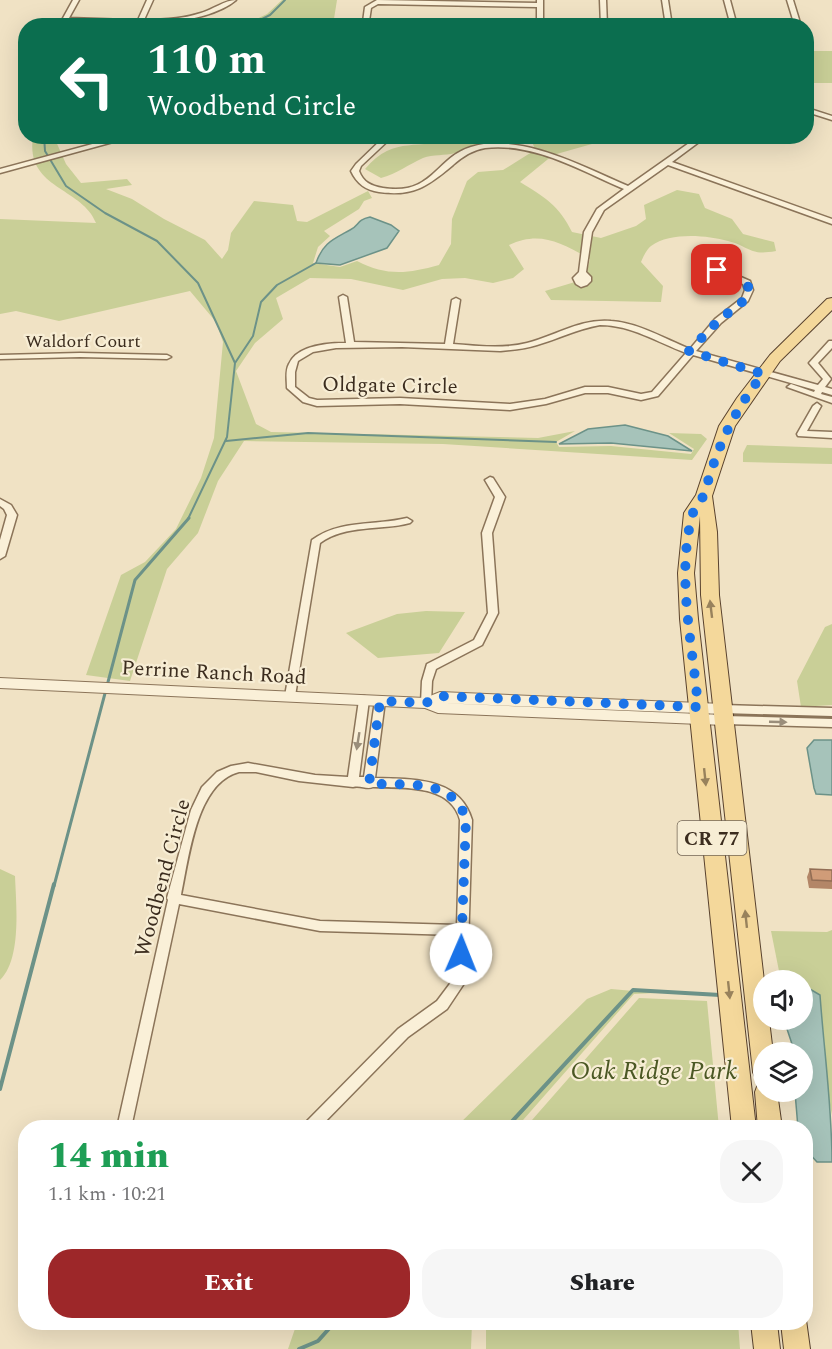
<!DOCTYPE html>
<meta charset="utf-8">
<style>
:root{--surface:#fff;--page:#f6f6f6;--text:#202124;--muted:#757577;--accent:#9d2729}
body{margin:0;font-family:Spectral,serif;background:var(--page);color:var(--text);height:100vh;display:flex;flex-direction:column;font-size:22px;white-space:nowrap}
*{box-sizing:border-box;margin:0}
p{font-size:20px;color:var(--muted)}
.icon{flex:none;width:33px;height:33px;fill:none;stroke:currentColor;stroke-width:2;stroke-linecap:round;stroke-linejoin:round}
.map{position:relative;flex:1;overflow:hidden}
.sheet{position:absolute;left:18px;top:1120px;width:795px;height:210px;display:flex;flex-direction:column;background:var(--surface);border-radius:24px;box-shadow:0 6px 24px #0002}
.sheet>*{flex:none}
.top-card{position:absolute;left:18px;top:18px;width:796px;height:126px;border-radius:24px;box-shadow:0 6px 24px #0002;background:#0b6e4f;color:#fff;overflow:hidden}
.fabs{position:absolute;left:753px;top:970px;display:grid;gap:12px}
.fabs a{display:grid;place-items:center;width:60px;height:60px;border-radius:50%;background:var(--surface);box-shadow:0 6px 24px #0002;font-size:30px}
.pin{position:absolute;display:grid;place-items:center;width:51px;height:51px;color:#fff;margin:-26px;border-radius:12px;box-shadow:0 3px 9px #0006}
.me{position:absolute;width:66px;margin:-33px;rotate:1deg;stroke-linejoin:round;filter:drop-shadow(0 0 4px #0008)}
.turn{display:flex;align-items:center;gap:21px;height:126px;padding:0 30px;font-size:27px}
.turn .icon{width:78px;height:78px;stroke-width:2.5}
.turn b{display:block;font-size:42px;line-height:51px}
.round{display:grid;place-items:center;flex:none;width:63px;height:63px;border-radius:24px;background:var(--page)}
.head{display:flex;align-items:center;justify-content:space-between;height:102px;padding:0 30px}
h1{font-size:36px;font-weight:800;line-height:45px;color:#1e9e55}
.cta{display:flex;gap:12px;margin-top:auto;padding:12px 30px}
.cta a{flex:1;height:69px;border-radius:24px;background:var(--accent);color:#fff;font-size:24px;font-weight:800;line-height:69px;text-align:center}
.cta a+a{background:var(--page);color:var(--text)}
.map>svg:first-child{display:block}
.green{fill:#c9cf97}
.water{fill:#a6c3ba;stroke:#6c9288;stroke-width:1.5}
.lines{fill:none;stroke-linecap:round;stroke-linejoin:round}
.stream-far2{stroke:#6c9288;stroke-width:2}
.stream-far1{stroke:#6c9288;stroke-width:3}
.stream{stroke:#6c9288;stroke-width:4}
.minor-casing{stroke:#8b7459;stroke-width:3}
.tertiary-casing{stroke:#8b7459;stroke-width:2}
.primary-casing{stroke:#59422e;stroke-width:2}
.minor{fill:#faf0d8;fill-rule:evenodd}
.tertiary{fill:#faf0d8;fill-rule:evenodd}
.primary{fill:#f4d89b;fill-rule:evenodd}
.wall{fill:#b38667}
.building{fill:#d09c78;stroke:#926d54;stroke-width:1.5}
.oneway{fill:#98825c}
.oneway2{fill:#9a8e7b}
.route{stroke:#1a73e8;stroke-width:10;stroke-dasharray:0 18}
.labels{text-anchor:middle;stroke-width:4.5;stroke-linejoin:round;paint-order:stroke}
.far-street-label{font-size:18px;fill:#3b2c1e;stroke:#f7edd4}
.shield{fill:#f7edd4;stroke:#736655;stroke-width:1.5}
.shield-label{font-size:20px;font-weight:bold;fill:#3b2c1e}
.street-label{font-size:21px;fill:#3b2c1e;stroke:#f7edd4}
.near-park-label{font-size:26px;font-style:italic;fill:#4b5824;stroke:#f7edd4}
</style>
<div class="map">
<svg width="832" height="1349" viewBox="0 0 832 1349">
<rect width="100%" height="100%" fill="#f0e2c4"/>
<path class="green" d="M282,0h55l-4,25h-89l23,-11z
M807,51h25v32h-25z
M452,136l141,1 6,5 -46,13 -33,27c24,15 39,23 52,50l29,6 35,-12 10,-7 -2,-14 33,-15 22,4 6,14 27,11 11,15 31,8 2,9c-27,5 -25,-4 -48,-10 -22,-6 -58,-9 -77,5 -4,3 -8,11 -10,16l22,24 -2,16 -110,-2 -6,-9 40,-12 5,-20c-28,-16 -50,-29 -81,-14l15,24 -11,9 -20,5 -28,-5 -23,1 -39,11 -52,-11 -41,-1 -34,20 7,21 -28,24 -19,28 20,53 15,8 267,6 37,-7 -19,11 3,5 52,-1 80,8 3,-5 -25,-16 32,1 6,5 -15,21 -249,-16 -199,-3 -26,40 -20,52 -31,36 -37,112 -44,-6 35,-100 24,-13 31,-33 25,-51 13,-40 9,-96 -7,-20 -26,-31 -131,30 -43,-10 -16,3v-95l96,4c-14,-36 -71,-34 -63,-86h21l12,27 15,19 46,-4 5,6 -26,4 26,10 32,20 41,21 17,19 6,-9 3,-17 23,-32 39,4 4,16 10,1 61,-31 4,7 -8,3 -5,8 -35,22 6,5 -12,11 -5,16 27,4 17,-6c29,15 50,13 82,4l12,-21 1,-25 15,-38 11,-9 25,-2 32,-20 -3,-9c-34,-5 -46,3 -77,12 -10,3 -22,1 -32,5 -16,7 -24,15 -42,20l-16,-9c30,-36 56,-16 87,-33z
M747,445l85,3v16l-89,-2v-9z
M426,611l39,1 -26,41 -61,5 -32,-25 51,-19z
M832,624v81l-31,2 -4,-26 28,-54z
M0,869l15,7c1,28 7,83 -15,104z
M832,930v185l-26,-130h-3l-1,-4h-21l-10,-50 56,1z
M611,989l45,4 -22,1 -118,134h-61l132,-129z
M639,998l68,3 12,127h-194z
M297,1323h175l-1,26h-183z
M486,1323h252l2,26h-254z"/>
<path class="water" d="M370,217l21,8 8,6 -12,17 -47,17 -24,-2c7,-20 16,-23 34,-33 10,-5 6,-10 20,-13z
M625,425l43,11 24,15 -81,-8 -52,1 29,-15z
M814,740h18v55l-16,-1 -2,-6 -7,-40z
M803,985l17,10c4,56 12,111 12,167h-15l-11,-12v-22h-8l-3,-36h7v-39h-7l-11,-33h18z"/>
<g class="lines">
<path class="stream-far2" d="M248,26l22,-11 15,-15
M44,136l1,15 21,35 39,27 52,28 41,42 37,80 -8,74 -39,82
M235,363l18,-27 8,-34 16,-17 39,-22
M226,441l82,-8 248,9"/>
<path class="stream-far1" d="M54,886l81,-306 54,-62"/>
<path class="stream" d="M0,1089l54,-205
M506,1128l127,-138 87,5
M299,1349l19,-8 16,-18"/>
<g class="minor-casing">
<path id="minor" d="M73,0h6l-10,18 59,2h10l9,-20h6l-9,20c19,0 39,-1 57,-7 11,-3 24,-13 35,-13 -34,29 -129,27 -173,21l-1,-1z
M377,0l160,3v-3h6v26h-6v-19l-159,-3 -7,4 -2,13 6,5h-8l-4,-4 2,-15z
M600,0h6l1,26h-6z
M662,0h6l4,26h-6z
M724,0h6l7,26h-6z
M787,0h6l8,26h-6z
M807,108l25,8v4l-25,-8z
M122,136h13l-135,37v-4z
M385,136h8l-32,30 -2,5c4,11 12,15 24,17 50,8 52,-30 88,-41 49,-15 113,20 157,39l71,-50h8l-35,26 160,57v5l-164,-59 -64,45 -12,22 -6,40 5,5v4l-4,4 -6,2 -5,-3 -3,-6 6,-6 5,-40 13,-23 27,-20c-43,-18 -91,-47 -139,-41 -13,2 -23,9 -32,17 -25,21 -40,32 -74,27 -13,-2 -22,-8 -28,-21l5,-7z
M698,261h6l46,20 3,9 -5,11 -27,22 -25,28 122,34 5,-6 -14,-16 20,-22h3v7l-14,15 13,16 -6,8 7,2v6l-10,-3 -1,2 11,3v6l-45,-16 4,-3 23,8 1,-2 -122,-35 -35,41 -17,4 -33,-7h-23l-39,11 -36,6 -110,-6 -83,2 -14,-4 -16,-14c0,-8 -2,-17 2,-24 8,-19 40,-21 57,-21l-7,-46 4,-2 4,2 7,45 91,2 7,-44 4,-2 4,2 -7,44c24,2 51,5 74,-1 28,-7 54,-25 84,-22 28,2 54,18 79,28l25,-30 27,-21 3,-8 -2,-6 -45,-19zM600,325c31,0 57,17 86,28l-34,39 -11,2 -33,-7h-23l-40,12 -35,5 -110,-6 -83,2 -8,-2 -14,-11v-15l3,-11 15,-9 23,-4 66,-1 98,4c12,-1 25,-2 37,-6 21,-6 40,-16 63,-20z
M80,353l87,2 4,2 -4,2 -87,-2 -80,2v-4z
M817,403l4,3 -14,25 25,1v6l-34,-2 -1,-2 16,-28z
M490,477l3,1 12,19 -13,36 6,80 -16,32 -46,24 -4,12 -1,22 -1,3h-8l-1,-3 1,-22 5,-17 47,-24 14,-27 -6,-80 13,-36 -10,-17z
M0,499l11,6 6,10 -12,41 -5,3v-19l7,-25 -3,-6 -4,-3z
M407,518l5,3 -2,2c-30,8 -64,1 -90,20l-25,153 -1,3h-8l-1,-3 27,-156c29,-21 62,-14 95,-22z
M364,696l4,1 1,3 -10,77h5l11,-76 1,-3h8l1,3 -10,77c37,1 85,-1 97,42l-5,158 -2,4 -18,27 -39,28 -89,91h-16l2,-5 93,-94 39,-28 18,-24 1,-42 -136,-4 -141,-27 -48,224h-14l51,-228 -1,-2 24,-88 11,-23 15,-15 14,-6 17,-3 67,12 33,2 11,-77 1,-3zM239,772h17l43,9 54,6c8,-2 14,3 20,0 30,1 78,-3 87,33l-3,105 -137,-4 -139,-26c8,-37 15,-112 58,-123z
M723,705l109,3v8l-109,-3 -4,-1 -1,-3 1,-3z
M724,716l108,3v8l-108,-3 -4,-1 -1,-3 1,-3z"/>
</g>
<g class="tertiary-casing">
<path id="tertiary" d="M0,678l425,20 15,-6 283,12 5,1 2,4 -2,4 -5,1 -284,-11 285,12 5,1 2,4 -2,4 -5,1 -286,-12 -13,-5 -425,-20z"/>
</g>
<g class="primary-casing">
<path id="primary" d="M832,298v12l-52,51 -45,65 -23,70 5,36 2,63 45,386v39h5l4,33h-9v29l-8,-3 -3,-7 -52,-477 -1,-79 -6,57 4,46 58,509h-24l-52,-509 -2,-46 6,-60 12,-18 23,-69 18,-28 33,-43 57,-56z
M764,1082v10h13l5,36h-24l-3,-36 3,-8z
M806,1320l4,29h-26l-3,-26h25z
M751,1323h26l3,26h-26z"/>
</g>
<use href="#minor" class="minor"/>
<use href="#tertiary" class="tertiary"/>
<use href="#primary" class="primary"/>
</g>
<path class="wall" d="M810,869l22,1v19l-23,-1 -2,-11z"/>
<path class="building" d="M810,869l22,1v11l-20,-1z"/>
<defs><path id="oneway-solid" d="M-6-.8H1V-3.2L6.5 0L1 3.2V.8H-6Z" transform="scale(1.5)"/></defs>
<g class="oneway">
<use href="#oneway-solid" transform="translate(711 609) rotate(-97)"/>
<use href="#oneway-solid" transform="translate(705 777) rotate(84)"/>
<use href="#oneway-solid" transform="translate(746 919) rotate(-96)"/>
<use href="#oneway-solid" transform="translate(729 990) rotate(84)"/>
</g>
<g class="oneway2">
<use href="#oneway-solid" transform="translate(778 722) rotate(2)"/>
<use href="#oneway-solid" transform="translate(358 741) rotate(99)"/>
</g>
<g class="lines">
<path class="route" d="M461,954l5,-134c-11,-42 -61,-35 -97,-36l11,-83 46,2 14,-7 258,11c-5,-62 -22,-130 -6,-191 2,-9 10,-15 13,-24 12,-45 29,-81 58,-118l-74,-23 29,-30 28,-22 3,-9 -2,-7 -30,-13"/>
</g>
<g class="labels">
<g class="far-street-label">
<text x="83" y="347">Waldorf Court</text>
</g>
<rect class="shield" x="677.5" y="821" width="69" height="34" rx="4.5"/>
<g class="shield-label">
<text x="712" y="845">CR 77</text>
</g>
<g class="street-label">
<text transform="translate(390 385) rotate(1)" y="7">Oldgate Circle</text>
<text transform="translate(214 672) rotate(3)" y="7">Perrine Ranch Road</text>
<text transform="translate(162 878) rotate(-75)" y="7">Woodbend Circle</text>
</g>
<g class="near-park-label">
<text x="654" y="1079">Oak Ridge Park</text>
</g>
</g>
</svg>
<div class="fabs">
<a><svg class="icon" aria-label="sound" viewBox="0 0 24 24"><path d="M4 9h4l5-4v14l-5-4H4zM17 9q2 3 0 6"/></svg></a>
<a><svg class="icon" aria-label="layers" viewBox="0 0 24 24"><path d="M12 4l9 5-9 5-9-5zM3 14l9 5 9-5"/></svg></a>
</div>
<div class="pin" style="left:717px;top:270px;background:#d93025"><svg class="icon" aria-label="arrive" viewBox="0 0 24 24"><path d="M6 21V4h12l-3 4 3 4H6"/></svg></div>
<svg class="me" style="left:461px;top:954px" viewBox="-20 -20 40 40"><circle r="19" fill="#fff"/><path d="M0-13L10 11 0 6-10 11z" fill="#1a73e8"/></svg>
<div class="top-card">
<div class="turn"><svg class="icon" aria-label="left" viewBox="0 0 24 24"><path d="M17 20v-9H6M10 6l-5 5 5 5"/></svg><div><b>110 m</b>Woodbend Circle</div></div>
</div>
<section class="sheet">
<div class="head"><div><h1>14 min</h1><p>1.1 km · 10:21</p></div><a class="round"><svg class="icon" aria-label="close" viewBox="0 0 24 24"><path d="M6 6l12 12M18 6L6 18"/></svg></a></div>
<div class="cta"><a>Exit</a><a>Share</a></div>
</section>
</div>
